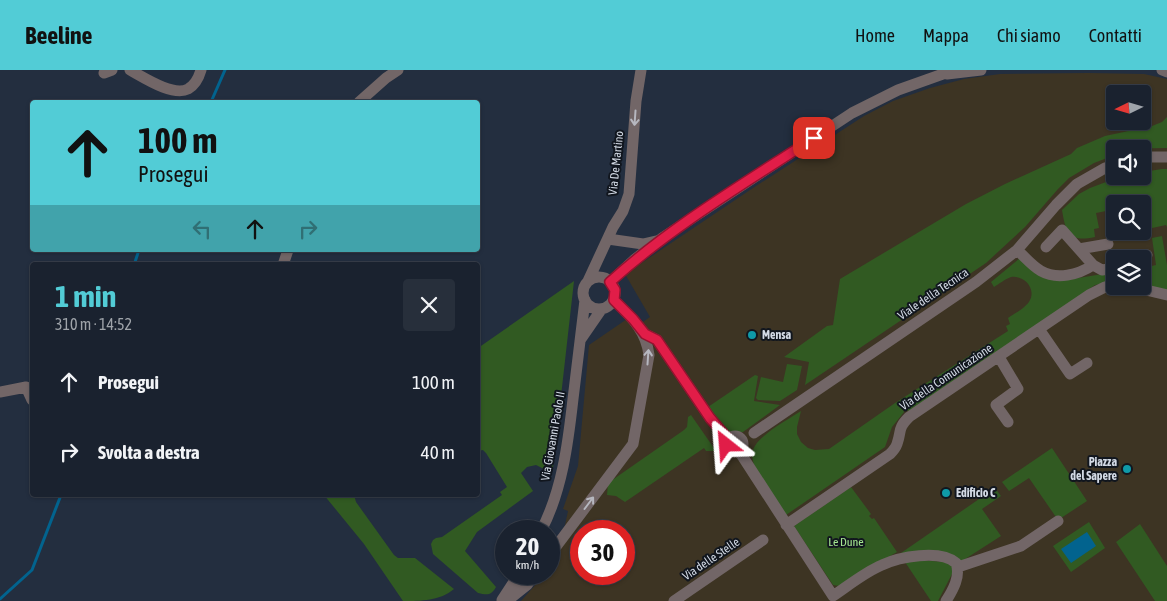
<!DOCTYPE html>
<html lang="it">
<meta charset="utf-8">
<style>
:root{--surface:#1a222f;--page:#272f3b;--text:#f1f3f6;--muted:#9fa4aa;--line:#383f4b;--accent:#52ccd6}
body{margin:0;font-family:"Asap Condensed",sans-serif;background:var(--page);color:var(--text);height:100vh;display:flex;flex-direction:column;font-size:19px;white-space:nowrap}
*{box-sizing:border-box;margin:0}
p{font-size:16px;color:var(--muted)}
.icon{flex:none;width:28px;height:28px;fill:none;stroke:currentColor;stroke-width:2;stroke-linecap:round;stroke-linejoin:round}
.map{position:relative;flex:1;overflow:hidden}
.panel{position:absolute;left:30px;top:192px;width:450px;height:235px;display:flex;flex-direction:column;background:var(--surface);border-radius:5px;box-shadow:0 1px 4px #0004,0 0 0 1px var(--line)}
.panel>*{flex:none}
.guide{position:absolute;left:30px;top:30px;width:450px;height:152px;border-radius:5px;box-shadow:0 1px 4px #0004,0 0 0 1px var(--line);background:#52ccd6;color:#111;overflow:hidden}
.needle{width:32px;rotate:265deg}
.buttons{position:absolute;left:1106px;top:15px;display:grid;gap:10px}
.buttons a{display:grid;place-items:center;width:45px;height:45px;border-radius:5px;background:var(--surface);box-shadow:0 1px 4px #0004,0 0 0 1px var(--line);font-size:25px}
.speed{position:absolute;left:495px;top:450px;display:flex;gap:10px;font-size:25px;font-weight:700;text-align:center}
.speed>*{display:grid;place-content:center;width:65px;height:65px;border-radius:50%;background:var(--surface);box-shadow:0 1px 4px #0004,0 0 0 1px var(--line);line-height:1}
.speed small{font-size:12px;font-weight:400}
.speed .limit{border:8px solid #d22;background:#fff;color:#111}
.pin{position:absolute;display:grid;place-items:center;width:42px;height:42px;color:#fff;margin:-21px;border-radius:10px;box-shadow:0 2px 8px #0006}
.me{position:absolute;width:55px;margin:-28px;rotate:332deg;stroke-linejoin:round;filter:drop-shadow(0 0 4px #0008)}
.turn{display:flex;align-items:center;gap:18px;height:105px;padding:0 25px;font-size:22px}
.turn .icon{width:65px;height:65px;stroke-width:2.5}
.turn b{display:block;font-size:35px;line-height:42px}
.lanes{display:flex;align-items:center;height:48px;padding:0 25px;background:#0003;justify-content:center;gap:25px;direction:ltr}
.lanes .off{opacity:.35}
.round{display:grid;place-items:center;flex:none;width:52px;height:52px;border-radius:5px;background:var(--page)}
.headline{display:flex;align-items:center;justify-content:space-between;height:85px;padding:0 25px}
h1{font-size:30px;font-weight:700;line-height:38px;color:var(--accent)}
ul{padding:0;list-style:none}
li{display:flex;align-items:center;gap:15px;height:70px;padding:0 25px}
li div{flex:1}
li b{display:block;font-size:19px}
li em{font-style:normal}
header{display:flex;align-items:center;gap:30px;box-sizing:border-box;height:70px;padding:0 25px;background:var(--accent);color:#111}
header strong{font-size:24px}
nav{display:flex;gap:28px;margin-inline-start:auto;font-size:18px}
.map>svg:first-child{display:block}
.education{fill:#3d3423;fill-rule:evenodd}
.green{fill:#315a22}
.water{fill:#02638e}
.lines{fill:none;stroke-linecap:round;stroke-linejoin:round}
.stream{stroke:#02638e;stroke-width:3}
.minor{stroke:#726667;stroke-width:11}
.oneway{stroke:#b6b7bf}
.route-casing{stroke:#92132f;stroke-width:12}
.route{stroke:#e11d48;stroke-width:9}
.culture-dot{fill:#0f9aa8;stroke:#11161e;stroke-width:2}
.labels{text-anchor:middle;stroke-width:4;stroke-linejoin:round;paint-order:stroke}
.street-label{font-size:12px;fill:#d3dae5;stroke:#11161e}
.poi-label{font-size:12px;font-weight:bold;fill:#d3dae5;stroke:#11161e;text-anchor:start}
.park-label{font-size:12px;fill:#a5e791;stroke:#11161e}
</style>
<header>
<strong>Beeline</strong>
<nav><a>Home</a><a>Mappa</a><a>Chi siamo</a><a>Contatti</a></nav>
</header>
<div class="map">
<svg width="1167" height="531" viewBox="0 0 1167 531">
<rect width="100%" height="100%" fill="#232e3f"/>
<path class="education" d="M1088,3l56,1 23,5v522h-646l24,-27h4v-4l10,-17 9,-42 -5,-2 15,-43 11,-121 38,-26 10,7 13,-9 -25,-43 128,-86 111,-72 29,-15 37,-13 34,-9 36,-5zM1115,24h27v27h-27zM1115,79h27v27h-27zM1115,134h27v27h-27zM1115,189h27v27h-27zM581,461h43v43h-43z"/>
<path class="green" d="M1167,47v31l-52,1v6l-21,8 -25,15 -11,11 -33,38 -39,36 -181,122 4,-23 -25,-5 43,-31 6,-1 7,-46 126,-75 39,-20 66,-30 6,-6 28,-12 47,-10 10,-4z
M1162,99h5v58l-1,-2 -23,5 -1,-26h-27v10l-3,1 -1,-5 -15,3 3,15 -5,1 1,8c-25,5 -29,-2 -33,-27l17,-16 11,-6 32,-12h20l1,-4z
M1162,166l5,29v26l-24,-6v-17l13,-3 -4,-27z
M1020,188l46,22 49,-8v9l-20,4 -186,127 -3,-4 -3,1 1,3 -12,15 -7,20 -99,68 -32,-50c-1,-5 -3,-10 -1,-15 4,-14 36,-31 48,-39l-4,16v7l4,8 7,6 7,2 14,-1 66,-46 113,-72 -2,-5 4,-2 -2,-6c6,-4 19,-11 22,-18 6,-12 -6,-25 -19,-23 -6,2 -12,7 -17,10l-3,-5z
M574,211l-21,186 -9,2 -8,-4 -9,2 -6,6 12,18 -56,41 -12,19 31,36c-5,9 -9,8 -18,6l-45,-39 -2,-10 2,-4 3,-2 6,-1 60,-42 -2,-3 7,-5 -21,-34 -3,-3 -5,1v-103z
M787,294l15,2 -5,24 -17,11 -22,-1 -2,-2 5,-21 22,5z
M755,305l3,1 -4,25 26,4 -37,27h-15l-20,-25z
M691,345l25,36h-10l-2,-3 -79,54 -9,-6 -9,-1 1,-12 76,-53 3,-3 1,-10z
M1052,378l35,53 -29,19 -29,-42 -20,13 -7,-9z
M851,417l20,27 -2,2 3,3 2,-1 23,34 -58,34 -6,-1 -39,-59z
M995,418l6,8 -19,13 19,27 -39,25 -45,-8h-16z
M324,425h30l2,7 38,53 4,3h17l39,31c-14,12 -33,12 -51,12l-39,-57z
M1089,452l16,26 -34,24 -18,-26z
M1140,454l27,42v35h-12l-39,-59z
M916,490l31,2 6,4 -1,8 -14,27h-7l-26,-39z"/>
<path class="water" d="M1087,462l9,14 -25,17 -10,-14z"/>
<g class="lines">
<path class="stream" d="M211,32l14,-32
M134,195l5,-15
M0,529l32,-29 29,-75"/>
<path class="minor" d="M130,0c13,7 43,27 58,19 7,-4 11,-12 13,-19
M1162,0l5,2
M104,3l8,-3
M947,4l34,-4
M359,32l27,-24 12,-8
M1142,87h25
M608,169l35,5 13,-3
M1046,177l16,-17 31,35 9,5 13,-2
M1079,179l29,-5
M1017,180c8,7 15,16 24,21 16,9 37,4 52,-6
M1142,192l5,-7
M283,195l5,-15
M583 223a16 16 0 1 1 32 0a16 16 0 1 1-32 0Z
M588,211l25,-54 10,-16 6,-17 7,-93 5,-31
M610,212l25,-23 27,-21 190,-125 46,-23 56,-20
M1129,216l38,9
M1039,259l31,45 17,-11
M645,264l12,6 53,78 18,21
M581,269l20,-29
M999,287l19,32 -22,16 12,17
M0,322l26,-5 6,13
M754,363l222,-151 41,-32 39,-45 21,-21 28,-16 10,-3
M727 374a8 8 0 1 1 16 0a8 8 0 1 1-16 0Z
M739,381l94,145c15,-10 32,-24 49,-31 17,-8 58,-16 74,-2 5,13 -3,27 -10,38
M786,455l104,-71c3,-3 6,-7 7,-10 5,-14 0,-15 12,-27l180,-122 16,-8 10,-3
M541,461c21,-40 27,-87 32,-132 4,-33 8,-66 12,-99
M549,486l84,-112 16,-89c-3,-25 -18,-38 -35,-55
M958,497l63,-21 37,-25
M502,530l17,-26
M507,531l20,-16 8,-11
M674,531l89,-61"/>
</g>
<defs><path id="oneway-shaft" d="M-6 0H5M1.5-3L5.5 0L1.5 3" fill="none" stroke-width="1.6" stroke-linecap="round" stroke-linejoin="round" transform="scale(1.25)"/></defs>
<g class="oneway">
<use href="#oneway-shaft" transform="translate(635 48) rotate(94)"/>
<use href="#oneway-shaft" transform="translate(648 287) rotate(-86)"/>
<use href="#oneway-shaft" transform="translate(589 433) rotate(-53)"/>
</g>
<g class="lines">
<g class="route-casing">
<path id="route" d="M726,375l2,-6 -18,-21 -53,-78 -12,-6 -12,-15 -19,-19 1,-10 -5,-8c62,-56 135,-99 204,-144"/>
</g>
<use href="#route" class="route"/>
</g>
<g class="culture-dot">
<circle cx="752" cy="265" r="5"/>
<circle cx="1127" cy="399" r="5"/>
<circle cx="946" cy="423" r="5"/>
</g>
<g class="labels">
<g class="street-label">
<text transform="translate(616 93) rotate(-84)" y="4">Via De Martino</text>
<text transform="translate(933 224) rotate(-34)" y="4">Viale della Tecnica</text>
<text transform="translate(946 307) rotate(-34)" y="4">Via della Comunicazione</text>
<text transform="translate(553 366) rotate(-80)" y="4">Via Giovanni Paolo II</text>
<text transform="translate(711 489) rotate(-34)" y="4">Via delle Stelle</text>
</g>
<g class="poi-label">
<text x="762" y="269">Mensa</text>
<text x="1117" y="396" text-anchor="end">Piazza<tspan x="1117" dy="14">del Sapere</tspan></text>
<text x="956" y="427">Edificio C</text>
</g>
<g class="park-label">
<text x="846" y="476">Le Dune</text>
</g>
</g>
</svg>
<div class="buttons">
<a><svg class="needle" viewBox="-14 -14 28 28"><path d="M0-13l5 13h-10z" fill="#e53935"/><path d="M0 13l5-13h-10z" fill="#9fa4aa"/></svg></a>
<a><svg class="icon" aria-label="sound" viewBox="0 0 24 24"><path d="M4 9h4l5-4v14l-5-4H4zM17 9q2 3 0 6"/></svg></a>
<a><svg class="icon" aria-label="search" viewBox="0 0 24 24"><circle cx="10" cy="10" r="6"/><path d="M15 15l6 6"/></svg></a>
<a><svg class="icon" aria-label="layers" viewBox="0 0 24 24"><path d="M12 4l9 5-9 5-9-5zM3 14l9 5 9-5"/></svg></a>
</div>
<div class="speed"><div>20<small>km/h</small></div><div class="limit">30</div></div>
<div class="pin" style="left:814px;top:68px;background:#d93025"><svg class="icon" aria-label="arrive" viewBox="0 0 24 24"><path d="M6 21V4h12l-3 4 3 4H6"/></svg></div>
<svg class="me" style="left:726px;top:375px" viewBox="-20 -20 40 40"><path d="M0-17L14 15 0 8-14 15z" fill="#e11d48" stroke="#fff" stroke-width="4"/></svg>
<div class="guide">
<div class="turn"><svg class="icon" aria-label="ahead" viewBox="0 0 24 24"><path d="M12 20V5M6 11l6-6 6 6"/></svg><div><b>100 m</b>Prosegui</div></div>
<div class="lanes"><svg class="icon off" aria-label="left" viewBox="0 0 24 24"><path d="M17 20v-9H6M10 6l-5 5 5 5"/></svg><svg class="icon" aria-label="ahead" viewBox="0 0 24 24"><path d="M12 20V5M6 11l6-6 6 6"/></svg><svg class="icon off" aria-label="right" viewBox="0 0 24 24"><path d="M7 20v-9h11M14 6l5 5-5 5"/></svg></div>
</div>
<section class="panel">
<div class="headline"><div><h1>1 min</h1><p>310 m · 14:52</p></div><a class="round"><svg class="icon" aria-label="close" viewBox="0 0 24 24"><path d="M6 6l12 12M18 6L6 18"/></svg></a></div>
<ul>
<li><svg class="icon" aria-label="ahead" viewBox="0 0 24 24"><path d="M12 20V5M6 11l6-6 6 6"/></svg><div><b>Prosegui</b></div><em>100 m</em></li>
<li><svg class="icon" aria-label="right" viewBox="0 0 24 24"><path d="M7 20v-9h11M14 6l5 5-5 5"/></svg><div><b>Svolta a destra</b></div><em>40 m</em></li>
</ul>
</section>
</div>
